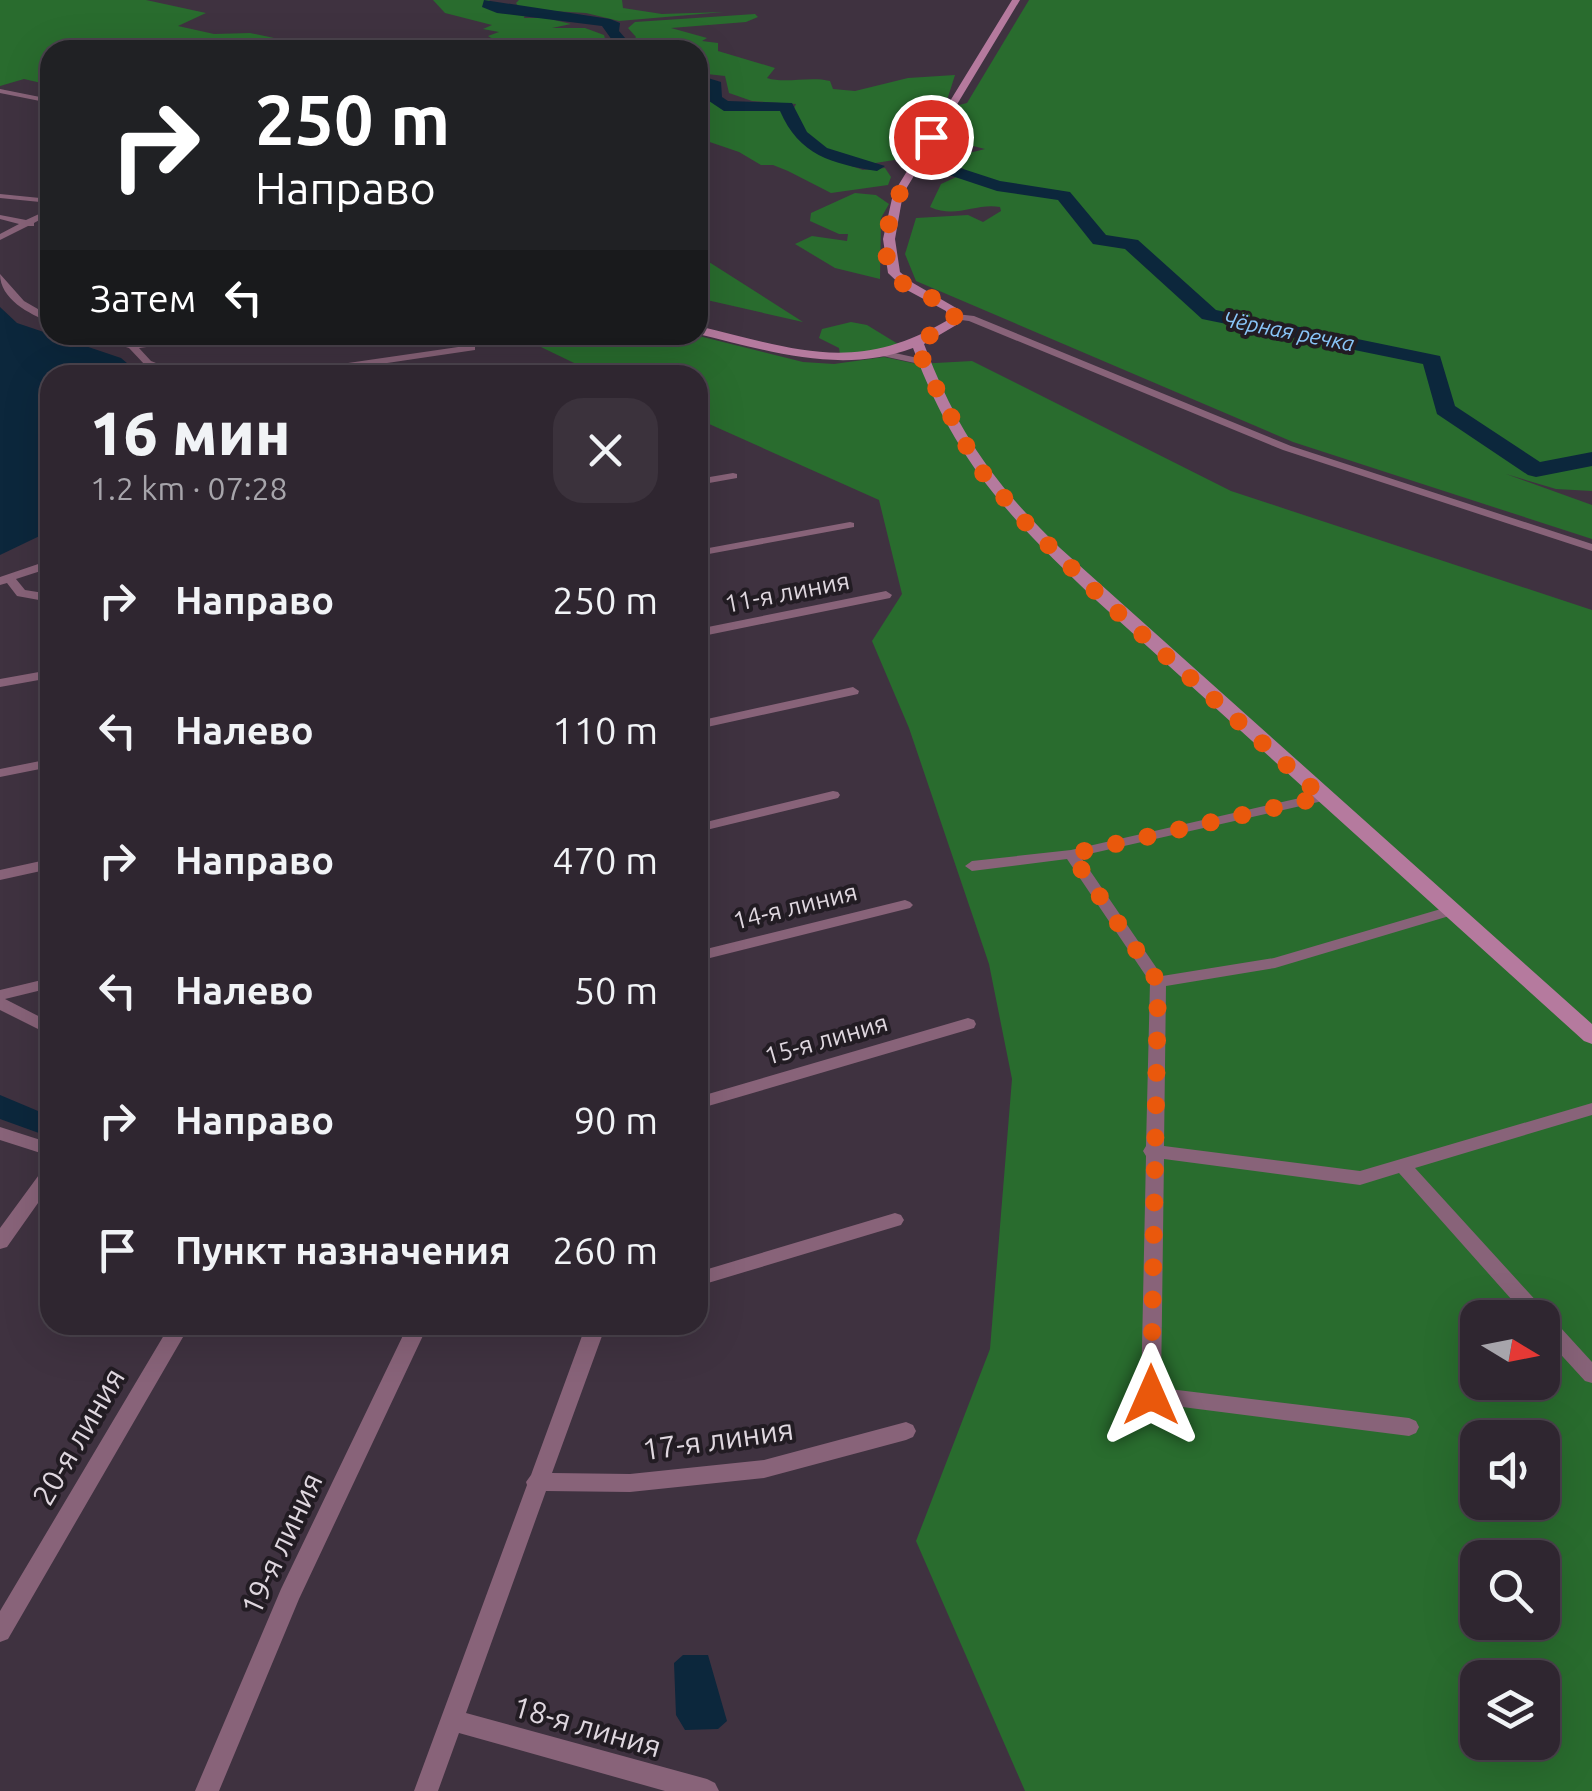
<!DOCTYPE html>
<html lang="ru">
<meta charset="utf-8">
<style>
:root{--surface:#2f2630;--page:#3b323c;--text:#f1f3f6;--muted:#a7a5ab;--line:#4a434c}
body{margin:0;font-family:Ubuntu,sans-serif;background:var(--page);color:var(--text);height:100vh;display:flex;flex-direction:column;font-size:38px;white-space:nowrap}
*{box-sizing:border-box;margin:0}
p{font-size:32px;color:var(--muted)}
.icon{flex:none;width:55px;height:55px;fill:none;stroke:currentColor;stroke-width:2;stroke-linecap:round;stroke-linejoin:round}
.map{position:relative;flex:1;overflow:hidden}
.sheet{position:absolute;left:40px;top:365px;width:668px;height:970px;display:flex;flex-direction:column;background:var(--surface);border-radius:30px;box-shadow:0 10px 40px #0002,0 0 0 2px var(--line)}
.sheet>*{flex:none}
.hud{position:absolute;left:40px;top:40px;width:668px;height:305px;border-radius:30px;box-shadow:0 10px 40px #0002,0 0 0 2px var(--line);background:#202124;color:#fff;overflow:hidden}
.needle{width:65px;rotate:100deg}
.controls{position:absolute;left:1460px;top:1300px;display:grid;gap:20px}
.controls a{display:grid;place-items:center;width:100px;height:100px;border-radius:20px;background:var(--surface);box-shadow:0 10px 40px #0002,0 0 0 2px var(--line);font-size:50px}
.pin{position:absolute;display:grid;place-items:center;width:85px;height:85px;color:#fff;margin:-42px;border:5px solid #fff;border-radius:50%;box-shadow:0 2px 10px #0007}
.me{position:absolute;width:110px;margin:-55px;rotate:0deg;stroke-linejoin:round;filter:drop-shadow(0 0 8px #0008)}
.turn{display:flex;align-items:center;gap:35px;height:210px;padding:0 50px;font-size:45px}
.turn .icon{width:130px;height:130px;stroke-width:2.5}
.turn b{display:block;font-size:70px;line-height:85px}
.then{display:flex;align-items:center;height:95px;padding:0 50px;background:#0003;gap:20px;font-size:38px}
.round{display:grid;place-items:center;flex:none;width:105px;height:105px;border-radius:30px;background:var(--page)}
.summary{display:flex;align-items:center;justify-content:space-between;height:170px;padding:0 50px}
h1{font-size:60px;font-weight:800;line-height:75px}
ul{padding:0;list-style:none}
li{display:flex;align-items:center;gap:30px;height:130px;padding:0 50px}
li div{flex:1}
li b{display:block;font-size:38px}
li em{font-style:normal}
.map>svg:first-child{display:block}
.green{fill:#296c2e;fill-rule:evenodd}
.water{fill:#0c273c}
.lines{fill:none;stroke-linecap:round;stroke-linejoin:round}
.river{fill:#0c273c;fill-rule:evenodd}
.street{fill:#886379;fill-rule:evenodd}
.secondary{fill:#b57a9e;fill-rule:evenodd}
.route{stroke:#ea580c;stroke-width:18;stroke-dasharray:0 32.4}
.labels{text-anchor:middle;stroke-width:8;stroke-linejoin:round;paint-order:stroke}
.far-water-label{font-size:22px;font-style:italic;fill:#89c5f8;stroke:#221c23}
.street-label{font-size:25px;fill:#dfd7df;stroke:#221c23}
.near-street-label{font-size:30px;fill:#dfd7df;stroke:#221c23}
</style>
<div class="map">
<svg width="1592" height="1791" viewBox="0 0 1592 1791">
<rect width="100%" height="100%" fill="#3f3240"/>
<path class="green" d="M0,0h146l60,13 -28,13 36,8 36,-1 81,17h-281v35l-26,-6 -24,7z
M433,0h57l-5,5 14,8 26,1 -1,4h22l25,6 -19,4h33l19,7 3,11 -2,4c-39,0 -86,7 -117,-14l11,-4 -16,-3 9,-4 -47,-12z
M519,0h103l1,8 39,6 62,-2 -105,9 -33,-8 -66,-4 -4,-6z
M1029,0h563v491l-36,-2 -50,-15 86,31v34l-299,-97 -377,-161 -11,-27 11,-36 52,-3 15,7 18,-11 -1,-4c-25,-4 -44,12 -70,0l11,-23 22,-10 1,-5 -8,-3 -3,-9 32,-8 -47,-12 21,-32 8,-2z
M755,14l3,3 -12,5 -75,6 36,10 -5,3 16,2v8l57,17 -8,10c18,6 42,-2 63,3l3,8 22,2 53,-13 47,-3 -7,22 -41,61 -38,6 -46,-8 40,14 22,-2 6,9 -3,8 -57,8 -43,-22 -15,-6h-12l-22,-13 -41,-14v-55l11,1v10l6,11 48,6 15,-5 4,6 11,-2 3,-6 -44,-3 -23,-8 -4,-17 -27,-3v-23h-64l-5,-4 7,-9 -8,-9 7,-6z
M855,193l21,2 13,9 -8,14 -1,61 -45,-11 -40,-24 17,-8 35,5 1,-7h-9l-29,-13 1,-8z
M698,255l105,67 -105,-24z
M851,322l16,3 31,19 -25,7 -33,3 -1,-6 -20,-10 3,-9z
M516,335h179l108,27 31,2 50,-7 33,7 55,-3 259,130 361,119v1181h-567l-109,-250 74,-192 22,-270 -23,-115 -80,-236 -37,-87 30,-47 -23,-94 -181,-81v-44h-99zM1478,1318h64v64h-64zM1478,1438h64v64h-64zM1478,1558h64v64h-64zM1478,1678h64v64h-64z"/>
<path class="water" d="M0,307l17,16 104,35 20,17h-91v156l-50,24z
M0,1095l50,21v21l-50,-18z
M683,1655h25l19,66 -9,8 -33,1 -9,-15 -2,-52z"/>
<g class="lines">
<path class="river" d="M484,0l126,19 10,4 -1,8 7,8 -4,11h-14l4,-10 -10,-14 -105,-13 -15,-6z
M698,75l23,7 1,15 6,4 64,2 15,29 20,16 58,18 -8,5c-45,-7 -78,-16 -97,-60h-56l-18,-12 2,-12 -10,-2z
M917,164l37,2 46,15 70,11 36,43 32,5 78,70 224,46 15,50 85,56 52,-10v14l-56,11 -8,-2 -91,-61 -14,-50 -221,-45 -77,-70 -32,-5 -35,-44 -61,-9 -45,-15 -41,-3v-8z"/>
<path class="street" d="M0,89l50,10v4l-50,-10z
M0,194l50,5v4l-50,-5z
M50,209v5l-16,9v3h-6l-28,14v-6l19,-10 -19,-5v-4l26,5z
M0,274l24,27 26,15v6c-21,-8 -50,-23 -50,-48z
M956,314l18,2 317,130 301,98v7l-309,-101 -314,-129 -16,-2v-4z
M89,335c17,0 33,8 49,7 27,-1 54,-7 82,-7l-5,3 -76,10 12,13 35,14h-14l-27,-10 -16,-17z
M472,345l3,1v4l-169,25h-25l5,-3z
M881,350l46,10 2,2 -5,3 -46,-10 -2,-2z
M733,473l4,1v4l-39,7v-6z
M850,522l4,1v4l-156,29v-6z
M50,560v8l-34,11 9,11 25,4v8l-33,-6 -10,-13 -7,2v-8z
M886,591l6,4 -2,3 -192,39v-8z
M50,670v8l-50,9v-8z
M853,687l6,4 -1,3 -160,35v-8z
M50,759v8l-50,10v-8z
M833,791l5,1 2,3 -2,3 -140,34v-8z
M1322,793l7,4 -2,3 -247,56 82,120 112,-18 177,-52 8,5 -3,3 -181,54 -109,18 -2,160 196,25 232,-68v12l-177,53 177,194v21l-7,-2 -43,-47v-16h-14l-129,-145 -39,12 -196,-26 -3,229 248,30 7,3 3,6 -3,6 -7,3 -258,-33 -7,-2 -3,-6 5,-239 -3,-5 3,-5 4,-164 -83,-123 -95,12 -7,-5 7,-5 99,-11z
M50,859v10l-50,11v-10z
M905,900l5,2 3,3 -3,3 -212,53v-10z
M50,978v10l-45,11 45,23v13l-50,-25v-20z
M968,1018l6,2 2,4 -2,4 -276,81v-12z
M0,1127l50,16v13l-50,-16z
M50,1166v20l-43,61 -7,2v-21l44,-60z
M895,1213l6,2 3,5 -3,5 -203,61v-14z
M170,1325h20l-182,314 -8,3v-31z
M408,1325h20l-129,274 -80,192h-24l86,-202z
M586,1325h20l-54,148 78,1 134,-14 142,-38 7,3 3,6 -3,6 -7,3 -142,38 -134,14 -84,-1 -80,222 241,66 8,4 4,8h-54l-206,-58 -21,58h-24l113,-306 -1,-3 5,-7z"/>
<path class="secondary" d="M1012,0h8l-117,194 -8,45 5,33 13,11 45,26v15l-34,20c33,87 69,139 136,204l532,476v20l-8,-3 -487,-440c-87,-83 -141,-137 -184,-253 -72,27 -144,3 -215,-14v-8c97,23 157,49 250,-6l-2,-9 -41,-22 -17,-16 -5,-34 10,-45z"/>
</g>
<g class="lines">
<path class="route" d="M931,137c-20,32 -70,111 -30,145 17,13 40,16 55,31l-6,12 -33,17 8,25 52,99 48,56 77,76 220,199 -251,57 87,128 -7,413"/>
</g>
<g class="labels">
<g class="far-water-label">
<text transform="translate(1289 331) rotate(11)" y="8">Чёрная речка</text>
</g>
<g class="street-label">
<text transform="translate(787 592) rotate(-11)" y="9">11-я линия</text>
<text transform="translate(795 906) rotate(-14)" y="9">14-я линия</text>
<text transform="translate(826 1039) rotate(-16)" y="9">15-я линия</text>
</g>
<g class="near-street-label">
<text transform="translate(79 1437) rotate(-60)" y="10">20-я линия</text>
<text transform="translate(718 1440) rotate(-8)" y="10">17-я линия</text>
<text transform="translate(282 1544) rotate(-65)" y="10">19-я линия</text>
<text transform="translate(587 1727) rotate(16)" y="10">18-я линия</text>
</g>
</g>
</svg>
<div class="controls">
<a><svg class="needle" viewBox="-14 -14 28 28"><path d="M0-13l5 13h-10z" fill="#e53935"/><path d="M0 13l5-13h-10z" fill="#a7a5ab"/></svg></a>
<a><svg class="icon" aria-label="sound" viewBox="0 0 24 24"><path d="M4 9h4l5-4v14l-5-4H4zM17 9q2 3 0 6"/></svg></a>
<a><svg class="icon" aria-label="search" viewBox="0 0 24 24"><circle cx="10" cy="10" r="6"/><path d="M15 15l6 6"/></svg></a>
<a><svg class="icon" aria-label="layers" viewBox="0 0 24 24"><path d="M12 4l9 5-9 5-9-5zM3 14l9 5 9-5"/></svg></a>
</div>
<div class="pin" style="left:931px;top:137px;background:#d93025"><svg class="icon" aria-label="arrive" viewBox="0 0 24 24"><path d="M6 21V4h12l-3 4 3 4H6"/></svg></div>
<svg class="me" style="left:1151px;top:1395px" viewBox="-20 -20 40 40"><path d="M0-17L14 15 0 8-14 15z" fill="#ea580c" stroke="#fff" stroke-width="4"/></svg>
<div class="hud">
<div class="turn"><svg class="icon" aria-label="right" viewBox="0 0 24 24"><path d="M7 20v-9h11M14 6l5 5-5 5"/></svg><div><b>250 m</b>Направо</div></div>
<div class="then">Затем<svg class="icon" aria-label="left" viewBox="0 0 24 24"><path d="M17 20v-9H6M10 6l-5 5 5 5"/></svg></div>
</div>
<section class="sheet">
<div class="summary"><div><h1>16 мин</h1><p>1.2 km · 07:28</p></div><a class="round"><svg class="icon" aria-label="close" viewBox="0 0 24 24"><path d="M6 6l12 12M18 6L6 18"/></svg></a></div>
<ul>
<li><svg class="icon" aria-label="right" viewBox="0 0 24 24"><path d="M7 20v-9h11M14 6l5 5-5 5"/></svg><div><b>Направо</b></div><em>250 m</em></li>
<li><svg class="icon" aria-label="left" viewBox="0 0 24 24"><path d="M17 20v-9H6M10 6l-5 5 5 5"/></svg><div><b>Налево</b></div><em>110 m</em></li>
<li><svg class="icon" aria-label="right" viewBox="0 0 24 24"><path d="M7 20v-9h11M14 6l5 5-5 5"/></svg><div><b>Направо</b></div><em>470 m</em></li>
<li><svg class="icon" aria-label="left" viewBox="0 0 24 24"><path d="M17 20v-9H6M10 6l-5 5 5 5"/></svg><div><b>Налево</b></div><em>50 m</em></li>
<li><svg class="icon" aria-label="right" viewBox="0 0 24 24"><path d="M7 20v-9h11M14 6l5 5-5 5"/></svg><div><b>Направо</b></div><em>90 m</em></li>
<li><svg class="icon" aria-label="arrive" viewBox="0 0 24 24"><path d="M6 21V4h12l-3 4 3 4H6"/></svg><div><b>Пункт назначения</b></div><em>260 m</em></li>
</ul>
</section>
</div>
